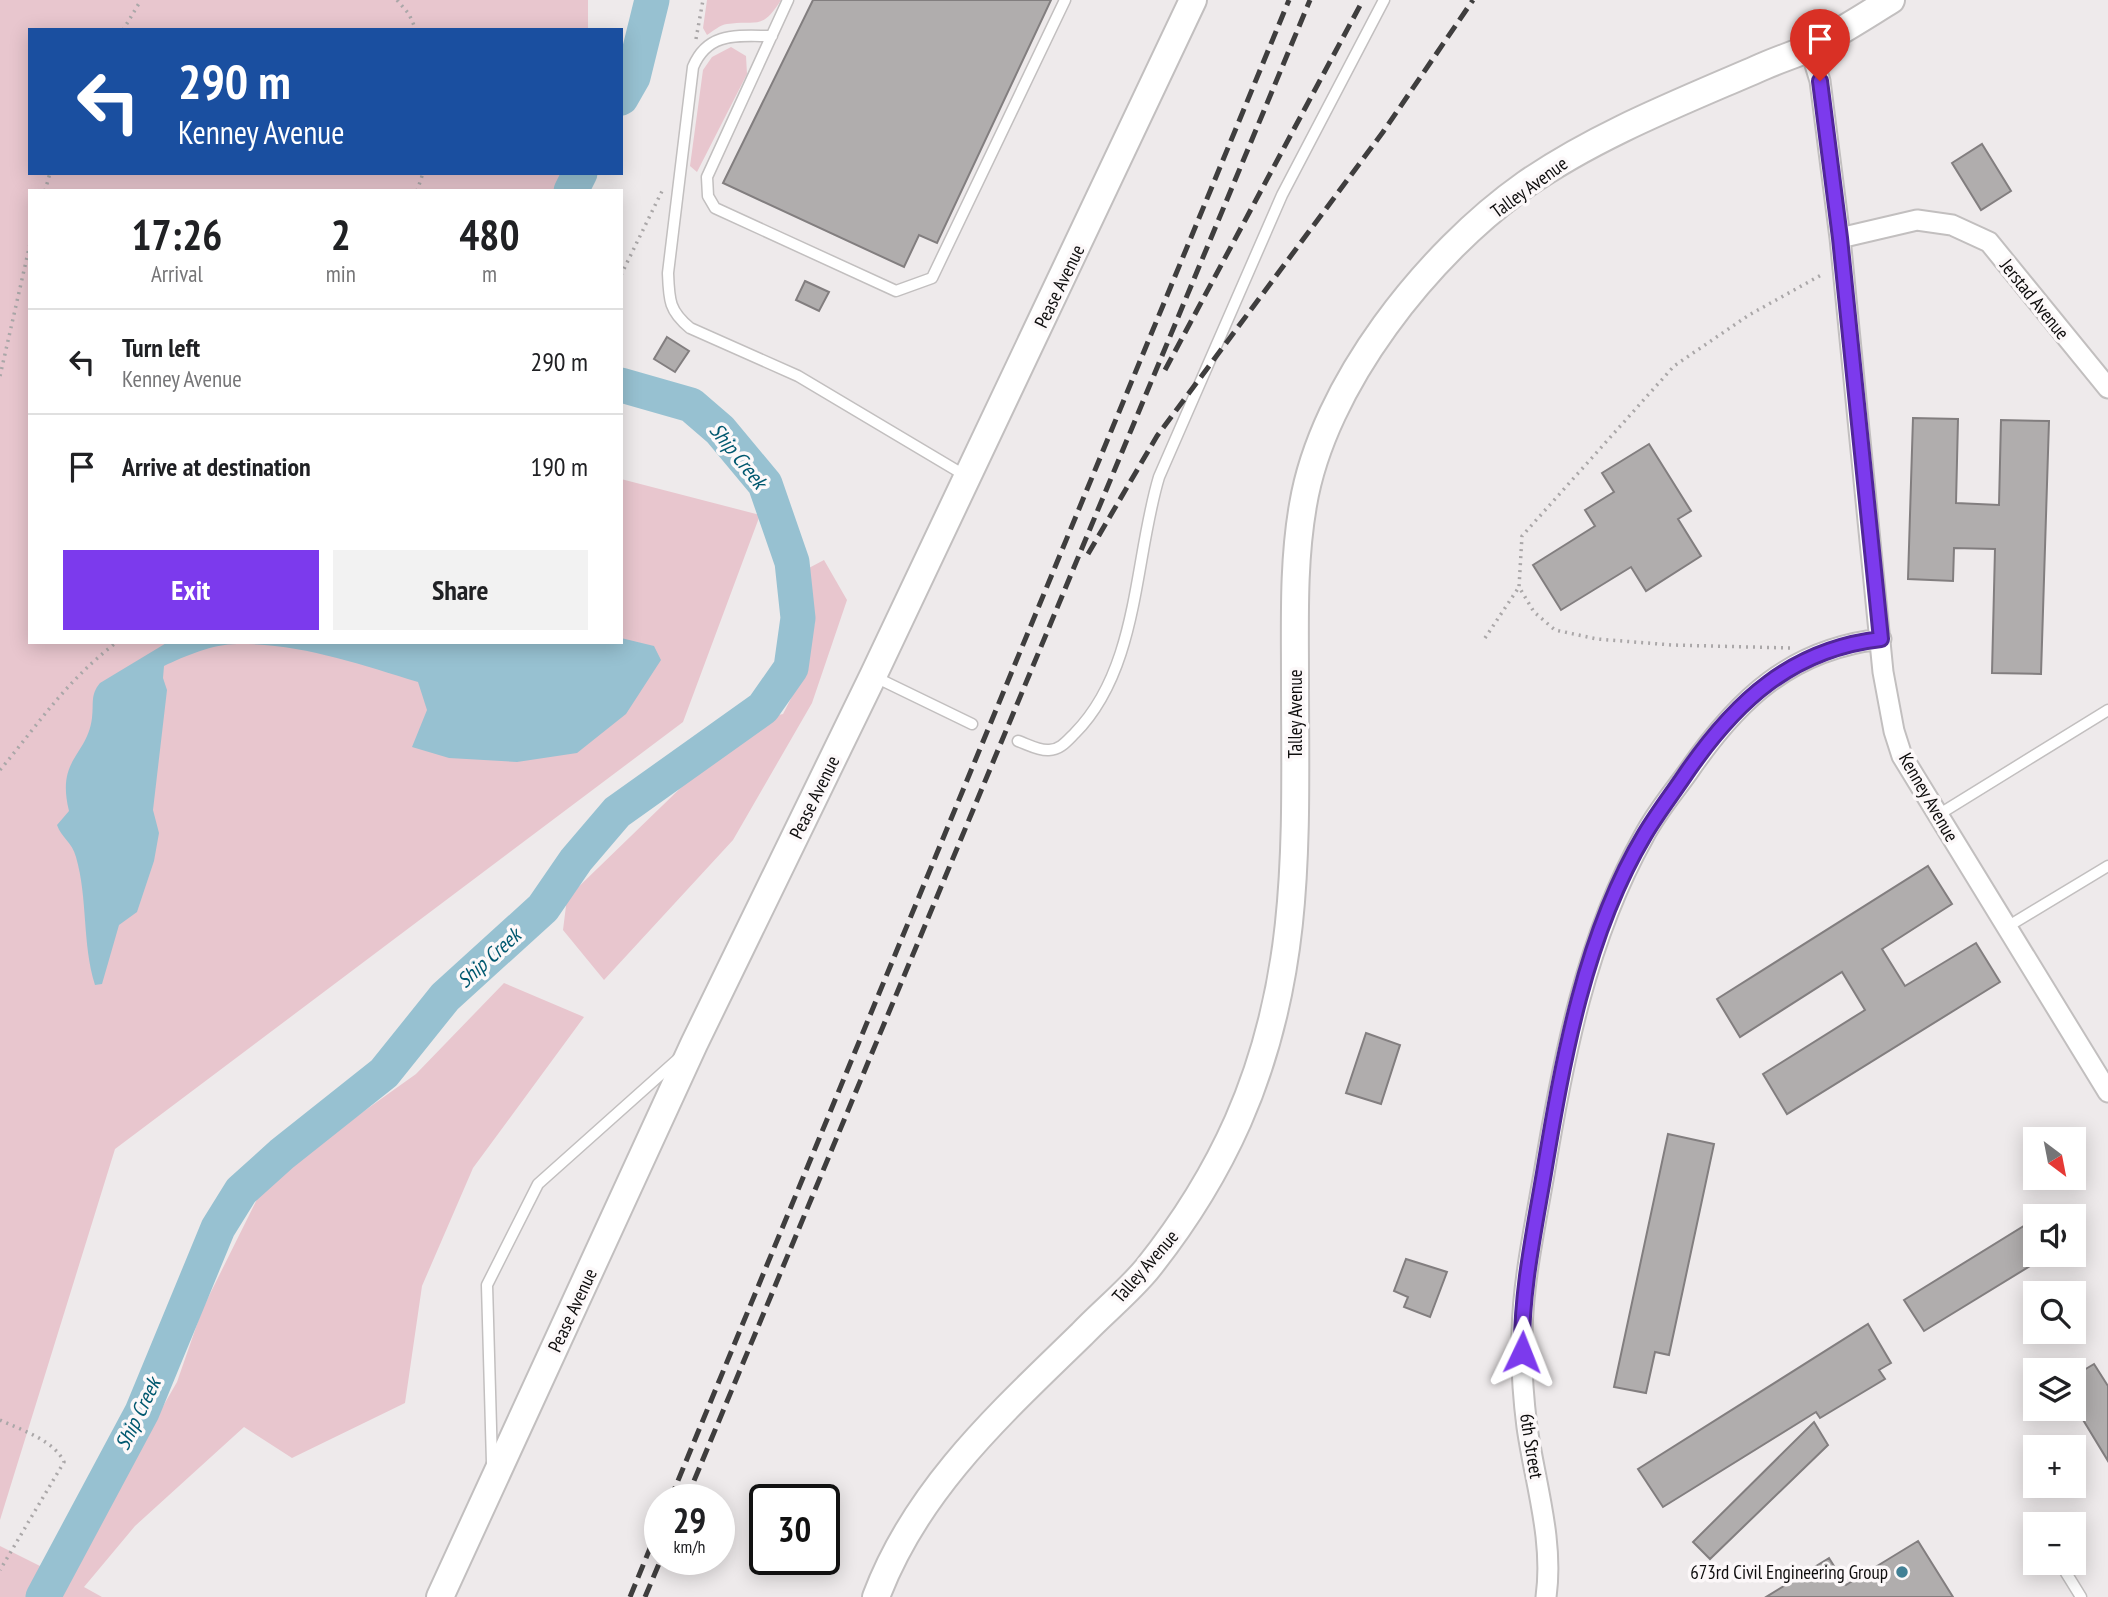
<!DOCTYPE html>
<meta charset="utf-8">
<style>
:root{--surface:#fff;--page:#f2f2f2;--text:#202124;--muted:#757577;--line:#e0e0e0;--accent:#7c3aed}
body{margin:0;font-family:"PT Sans Narrow",sans-serif;background:var(--page);color:var(--text);height:100vh;display:flex;flex-direction:column;font-size:26px;white-space:nowrap}
*{box-sizing:border-box;margin:0}
p{font-size:23px;color:var(--muted)}
.icon{flex:none;width:38px;height:38px;fill:none;stroke:currentColor;stroke-width:2;stroke-linecap:round;stroke-linejoin:round}
.map{position:relative;flex:1;overflow:hidden}
.details{position:absolute;left:28px;top:189px;width:595px;height:455px;display:flex;flex-direction:column;background:var(--surface);border-radius:0px;box-shadow:0 4px 18px #0003}
.details>*{flex:none}
.hud{position:absolute;left:28px;top:28px;width:595px;height:147px;border-radius:0px;box-shadow:0 4px 18px #0003;background:#1a4fa0;color:#fff;overflow:hidden}
.needle{width:46px;rotate:148deg}
.tools{position:absolute;left:2023px;top:1127px;display:grid;gap:14px}
.tools a{display:grid;place-items:center;width:63px;height:63px;border-radius:0px;background:var(--surface);box-shadow:0 4px 18px #0003;font-size:35px}
.speed{position:absolute;left:644px;top:1484px;display:flex;gap:14px;font-size:35px;font-weight:700;text-align:center}
.speed>*{display:grid;place-content:center;width:91px;height:91px;border-radius:50%;background:var(--surface);box-shadow:0 4px 18px #0003;line-height:1}
.speed small{font-size:18px;font-weight:400}
.speed .limit{border:4px solid #111;border-radius:10px;background:#fff;color:#111}
.pin{position:absolute;display:grid;place-items:center;width:60px;height:60px;color:#fff;margin:-72px -30px;border-radius:50% 50% 50% 0;rotate:-45deg;box-shadow:0 0 7px #0007}
.pin .icon{rotate:45deg}
.me{position:absolute;width:77px;margin:-38px;rotate:2deg;stroke-linejoin:round;filter:drop-shadow(0 0 5px #0008)}
.turn{display:flex;align-items:center;gap:24px;height:147px;padding:0 35px;font-size:32px}
.turn .icon{width:91px;height:91px;stroke-width:2.5}
.turn b{display:block;font-size:49px;line-height:60px}
.eta{display:flex;justify-content:space-evenly;align-items:center;height:119px;text-align:center}
.eta b{font-size:42px;font-weight:700;line-height:49px}
.cta{display:flex;gap:14px;margin-top:auto;padding:14px 35px}
.cta a{flex:1;height:80px;border-radius:0px;background:var(--accent);color:#fff;font-size:28px;font-weight:700;line-height:80px;text-align:center}
.cta a+a{background:var(--page);color:var(--text)}
ul{padding:0;list-style:none}
li{display:flex;align-items:center;gap:21px;height:105px;padding:0 35px;border-top:2px solid var(--line)}
li div{flex:1}
li b{display:block;font-size:26px}
li em{font-style:normal}
.map>svg:first-child{display:block}
.green{fill:#e8c6ce}
.water{fill:#97c1d1}
.lines{fill:none;stroke-linecap:round;stroke-linejoin:round}
.river{stroke:#97c1d1;stroke-width:35}
.building{fill:#b0adad;stroke:#827e7f;stroke-width:2}
.lane-casing{stroke:#c2bfbf;stroke-width:13}
.street-casing{stroke:#c2bfbf;stroke-width:23}
.secondary-casing{stroke:#c2bfbf;stroke-width:30}
.path{stroke:#aaa7a8;stroke-width:3.5;stroke-dasharray:2 5;stroke-linecap:butt}
.lane{stroke:#fff;stroke-width:10}
.street{stroke:#fff;stroke-width:19}
.secondary{stroke:#fff;stroke-width:26}
.rail{stroke:#3f3e3e;stroke-width:5;stroke-dasharray:14 7;stroke-linecap:butt}
.route-casing{stroke:#51269a;stroke-width:18}
.route{stroke:#7c3aed;stroke-width:12}
.poi-dot{fill:#428095;stroke:#fcf8f9;stroke-width:2.5}
.labels{text-anchor:middle;stroke-width:7;stroke-linejoin:round;paint-order:stroke}
.street-label{font-size:19px;fill:#0e0d0d;stroke:#fcf8f9}
.poi-label{font-size:19px;fill:#0e0d0d;stroke:#fcf8f9;text-anchor:end}
.water-label{font-size:21px;font-style:italic;fill:#00586f;stroke:#fcf8f9}
</style>
<div class="map">
<svg width="2108" height="1597" viewBox="0 0 2108 1597">
<rect width="100%" height="100%" fill="#eeeaeb"/>
<path class="green" d="M0,0h588v30h-558v143h542l-8,18h-534v451h591v-163l139,36 -77,207 -568,427 -115,371z
M707,0h74c-20,32 -24,19 -54,24 -7,1 -14,7 -20,11l-4,-7z
M731,47l15,9 1,18 -50,98 -7,-6 13,-96 9,-13z
M824,560l23,40 -35,103 -79,137 -129,140 -41,-50 4,-32 128,-124 65,-55 23,-5 17,-33 15,-59 -8,-53z
M504,983l80,34 -111,151 -51,118 -17,117 -113,55 -48,-31 -109,99 -51,61 18,10h-102v-51l64,32 113,-196 25,-72 64,-129 150,-107z"/>
<path class="water" d="M621,638l33,8 7,14 -35,54 -49,39 -60,9 -68,-4 -37,-11 15,-37 -9,-28c-59,-18 -119,-39 -181,-38 -24,0 -52,12 -73,22l-1,12 4,12 -14,120 6,23 -5,28 -17,51 -18,13 -17,59 -7,1c-13,-42 -7,-86 -19,-128 -4,-15 -15,-20 -19,-32l12,-14c-13,-53 18,-54 23,-93 2,-15 -2,-23 8,-35l68,-41h453z"/>
<g class="lines">
<path class="river" d="M621,98l12,-21 19,-77
M571,191l9,-18
M43,1597l99,-185 76,-184 23,-37 41,-37 102,-81 61,-76 98,-89 33,-48 41,-48 146,-104 28,-40 7,-50 -6,-56 -27,-78 -45,-54 -29,-25 -70,-20"/>
</g>
<path class="building" d="M813,0h238l-114,243 -18,-8 -15,32 -181,-84z
M1982,144l29,47 -30,19 -29,-47z
M805,281l24,11 -10,19 -23,-11z
M667,337l22,14 -14,21 -21,-13z
M1913,418l45,1 -2,84 43,2 2,-85 48,1 -8,253 -49,-1 3,-124 -41,-1 -1,33 -45,-2z
M1649,444l42,67 -13,8 23,37 -55,35 -15,-24 -70,43 -28,-45 62,-39 -10,-16 29,-18 -12,-19z
M1928,866l24,38 -70,45 23,37 71,-43 24,39 -213,132 -24,-40 102,-64 -23,-38 -102,65 -23,-38z
M1366,1033l34,12 -19,59 -35,-11z
M1668,1134l46,10 -45,211 -14,-3 -9,41 -32,-6z
M2035,1219v44l-111,68 -20,-31z
M1406,1259l41,13 -17,45 -26,-10 4,-10 -14,-6z
M1868,1324l23,39 -12,7 6,9 -65,39 -4,-6 -153,95 -25,-38z
M2094,1364l14,22v75l-34,-56v-29z
M1814,1422l14,23 -118,114 -17,-17z
M1918,1541l35,56h-187l63,-39 17,27z"/>
<g class="lines">
<g class="lane-casing">
<path id="lane" d="M788,0l-81,177 1,19 7,12 181,83 36,-13 133,-278
M772,36c-34,0 -64,-5 -79,31l-25,206c1,27 1,38 22,55l108,48 168,100
M873,676l99,48
M1018,741c9,3 21,10 31,9 11,0 18,-9 26,-17 64,-65 59,-173 84,-256l123,-282 102,-195
M1938,815l170,-105
M2007,927l101,-61
M492,1463l-5,-178 51,-101 140,-125
M2060,1563l21,34"/>
</g>
<g class="street-casing">
<path id="street" d="M1810,48l10,33 20,157 43,434 11,59 8,25 206,336
M1840,238l77,-18 35,5 37,17 119,146
M1546,1597c8,-57 -11,-114 -19,-170 -4,-31 -6,-63 -5,-94 1,-52 13,-107 22,-159 19,-115 42,-235 100,-338 12,-23 29,-43 44,-64 50,-73 103,-123 193,-133"/>
</g>
<g class="secondary-casing">
<path id="secondary" d="M440,1597l254,-553 179,-368 320,-676
M876,1597c41,-109 125,-184 206,-263 21,-22 46,-42 65,-65 36,-45 68,-96 91,-148 65,-148 57,-285 57,-443 0,-58 -2,-116 8,-173 20,-120 125,-252 223,-321 72,-50 158,-83 238,-118 16,-7 32,-12 48,-19 27,-14 53,-31 79,-47"/>
</g>
<path class="path" d="M397,0l12,14 7,16
M123,30l18,-30
M696,39l7,-39
M45,191l5,-18
M417,191l6,-18
M621,275l42,-86
M0,376l30,-132
M1485,638l34,-51
M1790,648l-118,-3 -75,-6 -42,-9 -21,-18 -15,-25 3,-51 152,-170 75,-51 74,-41
M0,770c41,-49 65,-88 117,-128
M0,1420c21,10 54,20 64,42l-64,108"/>
<use href="#lane" class="lane"/>
<use href="#street" class="street"/>
<use href="#secondary" class="secondary"/>
<path class="rail" d="M1165,370l198,-370
M1088,554l69,-118 226,-304 90,-132
M670,1500l619,-1500
M686,1500l624,-1500
M630,1597l30,-73
M645,1597l16,-38"/>
</g>
<g class="lines">
<g class="route-casing">
<path id="route" d="M1522,1352c-1,-59 12,-120 22,-179 19,-114 41,-239 101,-339 13,-22 28,-41 42,-62 49,-71 105,-123 194,-133l-41,-401 -20,-157"/>
</g>
<use href="#route" class="route"/>
</g>
<circle class="poi-dot" cx="1902" cy="1572" r="7"/>
<g class="labels">
<g class="street-label">
<text transform="translate(1529 187) rotate(-36)" y="7">Talley Avenue</text>
<text transform="translate(1059 286) rotate(-64)" y="7">Pease Avenue</text>
<text transform="translate(2035 299) rotate(51)" y="7">Jerstad Avenue</text>
<text transform="translate(1295 714) rotate(-90)" y="7">Talley Avenue</text>
<text transform="translate(814 797) rotate(-64)" y="7">Pease Avenue</text>
<text transform="translate(1929 797) rotate(60)" y="7">Kenney Avenue</text>
<text transform="translate(1145 1266) rotate(-49)" y="7">Talley Avenue</text>
<text transform="translate(572 1310) rotate(-65)" y="7">Pease Avenue</text>
<text transform="translate(1532 1446) rotate(81)" y="7">6th Street</text>
</g>
<g class="poi-label">
<text x="1888" y="1579">673rd Civil Engineering Group</text>
</g>
<g class="water-label">
<text transform="translate(738 456) rotate(51)" y="7">Ship Creek</text>
<text transform="translate(489 958) rotate(-42)" y="7">Ship Creek</text>
<text transform="translate(138 1414) rotate(-64)" y="7">Ship Creek</text>
</g>
</g>
</svg>
<div class="tools">
<a><svg class="needle" viewBox="-14 -14 28 28"><path d="M0-13l5 13h-10z" fill="#e53935"/><path d="M0 13l5-13h-10z" fill="#757577"/></svg></a>
<a><svg class="icon" aria-label="sound" viewBox="0 0 24 24"><path d="M4 9h4l5-4v14l-5-4H4zM17 9q2 3 0 6"/></svg></a>
<a><svg class="icon" aria-label="search" viewBox="0 0 24 24"><circle cx="10" cy="10" r="6"/><path d="M15 15l6 6"/></svg></a>
<a><svg class="icon" aria-label="layers" viewBox="0 0 24 24"><path d="M12 4l9 5-9 5-9-5zM3 14l9 5 9-5"/></svg></a>
<a>+</a>
<a>−</a>
</div>
<div class="speed"><div>29<small>km/h</small></div><div class="limit">30</div></div>
<div class="pin" style="left:1820px;top:81px;background:#d93025"><svg class="icon" aria-label="arrive" viewBox="0 0 24 24"><path d="M6 21V4h12l-3 4 3 4H6"/></svg></div>
<svg class="me" style="left:1522px;top:1352px" viewBox="-20 -20 40 40"><path d="M0-17L14 15 0 8-14 15z" fill="#7c3aed" stroke="#fff" stroke-width="4"/></svg>
<div class="hud">
<div class="turn"><svg class="icon" aria-label="left" viewBox="0 0 24 24"><path d="M17 20v-9H6M10 6l-5 5 5 5"/></svg><div><b>290 m</b>Kenney Avenue</div></div>
</div>
<section class="details">
<div class="eta">
<div><b>17:26</b><p>Arrival</p></div>
<div><b>2</b><p>min</p></div>
<div><b>480</b><p>m</p></div>
</div>
<ul>
<li><svg class="icon" aria-label="left" viewBox="0 0 24 24"><path d="M17 20v-9H6M10 6l-5 5 5 5"/></svg><div><b>Turn left</b><p>Kenney Avenue</p></div><em>290 m</em></li>
<li><svg class="icon" aria-label="arrive" viewBox="0 0 24 24"><path d="M6 21V4h12l-3 4 3 4H6"/></svg><div><b>Arrive at destination</b></div><em>190 m</em></li>
</ul>
<div class="cta"><a>Exit</a><a>Share</a></div>
</section>
</div>
